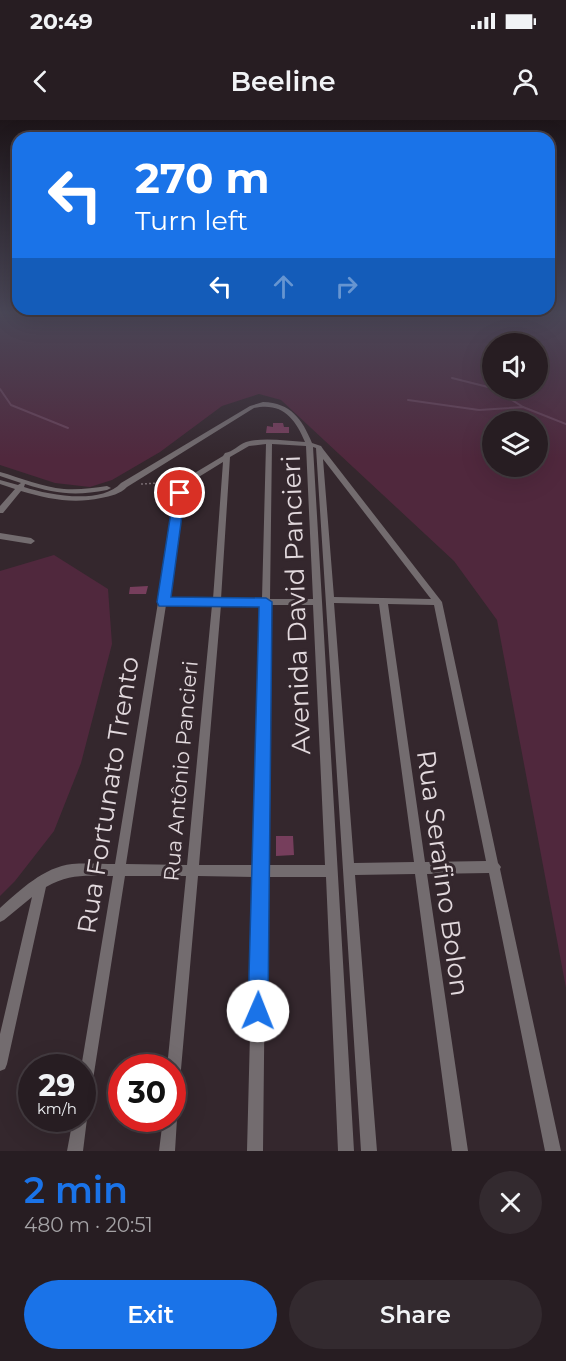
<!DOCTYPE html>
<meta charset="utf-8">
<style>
:root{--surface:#271d22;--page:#332a2f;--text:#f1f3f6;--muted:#a4a2a5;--line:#433b40;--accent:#1a73e8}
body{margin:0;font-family:Montserrat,sans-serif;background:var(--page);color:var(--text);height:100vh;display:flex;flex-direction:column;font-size:22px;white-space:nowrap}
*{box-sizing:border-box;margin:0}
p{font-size:20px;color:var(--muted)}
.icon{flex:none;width:33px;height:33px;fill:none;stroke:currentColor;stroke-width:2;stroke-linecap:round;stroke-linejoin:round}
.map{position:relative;height:1031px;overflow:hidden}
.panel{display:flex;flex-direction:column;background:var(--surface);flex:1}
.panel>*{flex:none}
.hud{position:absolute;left:12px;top:12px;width:543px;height:183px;border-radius:18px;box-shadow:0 6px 24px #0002,0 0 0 2px var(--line);background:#1a73e8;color:#fff;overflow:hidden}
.buttons{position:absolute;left:482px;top:213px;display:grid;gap:12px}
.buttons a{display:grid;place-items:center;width:66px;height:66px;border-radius:50%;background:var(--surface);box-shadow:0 6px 24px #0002,0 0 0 2px var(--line);font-size:30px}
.speed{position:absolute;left:18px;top:934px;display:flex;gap:12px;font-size:30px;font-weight:700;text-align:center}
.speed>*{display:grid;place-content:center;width:78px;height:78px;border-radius:50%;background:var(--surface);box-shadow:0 6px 24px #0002,0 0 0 2px var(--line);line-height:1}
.speed small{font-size:15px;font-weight:400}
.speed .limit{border:9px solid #d22;background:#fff;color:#111}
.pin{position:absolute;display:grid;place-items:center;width:51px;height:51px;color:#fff;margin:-26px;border:3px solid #fff;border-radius:50%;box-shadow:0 2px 6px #0007}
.me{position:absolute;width:66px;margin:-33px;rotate:1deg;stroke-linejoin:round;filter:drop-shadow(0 0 4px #0008)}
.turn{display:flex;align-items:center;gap:21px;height:126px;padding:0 24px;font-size:27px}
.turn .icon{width:78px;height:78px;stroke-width:2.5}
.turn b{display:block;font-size:42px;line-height:51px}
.lanes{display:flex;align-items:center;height:57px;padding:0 24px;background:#0003;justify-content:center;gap:30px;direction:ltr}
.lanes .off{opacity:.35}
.round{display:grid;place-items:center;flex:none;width:63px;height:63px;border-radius:32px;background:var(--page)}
.summary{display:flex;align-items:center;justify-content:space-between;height:102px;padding:0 24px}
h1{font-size:36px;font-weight:600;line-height:45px;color:var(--accent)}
.cta{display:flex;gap:12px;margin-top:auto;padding:12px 24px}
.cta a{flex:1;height:69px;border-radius:36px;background:var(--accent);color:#fff;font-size:24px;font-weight:600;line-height:69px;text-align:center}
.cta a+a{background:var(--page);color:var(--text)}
.status{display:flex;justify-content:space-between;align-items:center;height:42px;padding:0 30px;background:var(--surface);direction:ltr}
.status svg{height:16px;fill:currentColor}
header{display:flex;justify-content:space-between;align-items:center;height:78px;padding:0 24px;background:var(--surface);font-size:27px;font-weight:600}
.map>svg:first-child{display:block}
.green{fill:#50283d;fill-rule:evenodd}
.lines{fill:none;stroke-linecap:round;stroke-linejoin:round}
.stream{stroke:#684259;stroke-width:2}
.building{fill:#763e5c}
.path{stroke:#786c72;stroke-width:1.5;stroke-dasharray:2 2;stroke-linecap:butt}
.minor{fill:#736c6f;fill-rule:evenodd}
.route{fill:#1a73e8;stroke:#114b97;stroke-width:1.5}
.labels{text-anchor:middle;stroke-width:6;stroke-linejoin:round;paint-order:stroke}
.street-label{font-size:21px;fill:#e2d9dd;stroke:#34272d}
.near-street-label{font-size:26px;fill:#e2d9dd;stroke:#34272d}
</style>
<div class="status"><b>20:49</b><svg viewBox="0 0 49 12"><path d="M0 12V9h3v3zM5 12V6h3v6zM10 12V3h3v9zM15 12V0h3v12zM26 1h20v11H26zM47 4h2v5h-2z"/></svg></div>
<header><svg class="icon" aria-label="back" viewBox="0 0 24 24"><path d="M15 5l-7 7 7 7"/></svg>Beeline<svg class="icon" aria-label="person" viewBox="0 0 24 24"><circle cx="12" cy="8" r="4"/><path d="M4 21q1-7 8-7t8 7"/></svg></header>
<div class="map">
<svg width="566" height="1031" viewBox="0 0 566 1031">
<rect width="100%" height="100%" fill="#34272d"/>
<path class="green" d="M0,194h566v674l-69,-368 -43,-59 -173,-161 -22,-6 -37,12 -62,46 -48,28 -22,7 -35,-4 -55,-18zM492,224h45v44h-45zM492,302h45v44h-45z
M54,435l54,34 4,55 -31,119 -27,68 -39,50 -15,15v-325z"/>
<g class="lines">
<path class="stream" d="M325,196l3,-2
M452,258l40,10
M493,268l30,19 43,17
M0,269l11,16 57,23
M408,280l71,10 44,-3"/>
</g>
<path class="building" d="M273,303h10l1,4h5v6h-23l1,-7 6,1z
M148,466l-2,8h-17l1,-7z
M276,716h17l1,19 -18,1z"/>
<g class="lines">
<path class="path" d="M141,364l17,-1 16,6"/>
<path class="minor" d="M263,282c28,1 39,17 49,41l9,3 2,3 119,153 56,261 3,4 -1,2 61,282h-16l-56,-278 -62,1 41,277h-16l-37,-277 -60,1 22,276h-16l-45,-703 -3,-1 41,704h-16l-12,-274h-60l-3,274h-16l7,-274 -56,-1 -19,216 -2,5 -5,2v-31h-5l19,-192h-61l-36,229 -2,5 -5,2v-44h-1l32,-192c-27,0 -43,-3 -67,11l-39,177 -2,5 -5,2v-37l32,-137 -28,23 -4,2v-14c20,-18 44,-41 72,-44 14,-1 29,0 43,0l61,-371 7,-13 40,-24 2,-3c8,-1 13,-8 21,-11 18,-5 40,-1 59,0 -10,-24 -23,-40 -51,-34l-127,79c-7,7 -16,9 -26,11 -28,6 -53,1 -80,-7l-18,22h-3v-7l15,-17 -15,-5v-4l18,5 3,-2 -21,-7v-4c21,6 42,15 64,17 15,1 29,-1 43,-3l4,2 -4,2c-31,6 -52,4 -82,-6l-1,3c25,8 77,18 97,-4l129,-77zM266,324l-4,155h-41l9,-142 19,-11zM272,324l34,2 7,153h-43zM323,339l108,140 -97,-2zM223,342l-10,137h-46l17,-106 5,-10zM334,483l45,1 35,258 -60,1zM388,484l46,1 52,256 -61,1zM166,485h46l-25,260 -61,-1zM221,485h40l-6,260h-56zM270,485h43l12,260h-58z
M0,413l31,5 4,3 -4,3 -31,-5z
M82,993l3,1 2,5 -4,32h-16l6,-32h9z
M172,993l3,1 2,5 -2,32h-16l4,-32h9z"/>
</g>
<linearGradient id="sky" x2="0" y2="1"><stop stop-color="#1d1519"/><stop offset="0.57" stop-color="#4a4757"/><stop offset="1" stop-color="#4a4757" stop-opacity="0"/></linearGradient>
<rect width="566" height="338" fill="url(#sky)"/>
<path class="route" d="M180,370l5,3 -14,104 95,1 6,4 -4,409 -3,7 -7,3 -7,-3 -3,-7 11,-404 -100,-1 -2,-4 17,-109z"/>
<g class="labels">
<g class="street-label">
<text transform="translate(181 651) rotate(-85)" y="7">Rua Antônio Pancieri</text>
</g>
<g class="near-street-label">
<text transform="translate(296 485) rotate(-92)" y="9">Avenida David Pancieri</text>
<text transform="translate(108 675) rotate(-81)" y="9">Rua Fortunato Trento</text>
<text transform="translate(443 753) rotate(82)" y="9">Rua Serafino Bolon</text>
</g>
</g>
</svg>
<div class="buttons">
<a><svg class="icon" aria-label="sound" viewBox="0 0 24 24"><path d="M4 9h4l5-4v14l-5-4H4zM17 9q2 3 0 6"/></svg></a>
<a><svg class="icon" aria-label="layers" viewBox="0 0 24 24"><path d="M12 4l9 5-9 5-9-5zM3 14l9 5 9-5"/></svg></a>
</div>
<div class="speed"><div>29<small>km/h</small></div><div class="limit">30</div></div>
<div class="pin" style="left:180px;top:373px;background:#d93025"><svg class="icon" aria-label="arrive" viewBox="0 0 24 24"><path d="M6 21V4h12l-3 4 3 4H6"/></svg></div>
<svg class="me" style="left:258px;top:891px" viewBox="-20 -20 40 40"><circle r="19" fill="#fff"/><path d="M0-13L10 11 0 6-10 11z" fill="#1a73e8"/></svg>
<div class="hud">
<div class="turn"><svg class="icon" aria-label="left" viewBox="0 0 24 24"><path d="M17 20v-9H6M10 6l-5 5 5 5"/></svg><div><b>270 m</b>Turn left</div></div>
<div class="lanes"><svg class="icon" aria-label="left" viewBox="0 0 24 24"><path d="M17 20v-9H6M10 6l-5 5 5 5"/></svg><svg class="icon off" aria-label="ahead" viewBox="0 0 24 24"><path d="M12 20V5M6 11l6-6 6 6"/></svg><svg class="icon off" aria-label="right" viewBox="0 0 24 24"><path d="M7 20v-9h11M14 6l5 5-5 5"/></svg></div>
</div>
</div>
<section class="panel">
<div class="summary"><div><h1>2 min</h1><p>480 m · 20:51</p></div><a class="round"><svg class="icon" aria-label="close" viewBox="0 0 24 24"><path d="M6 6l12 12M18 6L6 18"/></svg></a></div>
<div class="cta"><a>Exit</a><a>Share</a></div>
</section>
